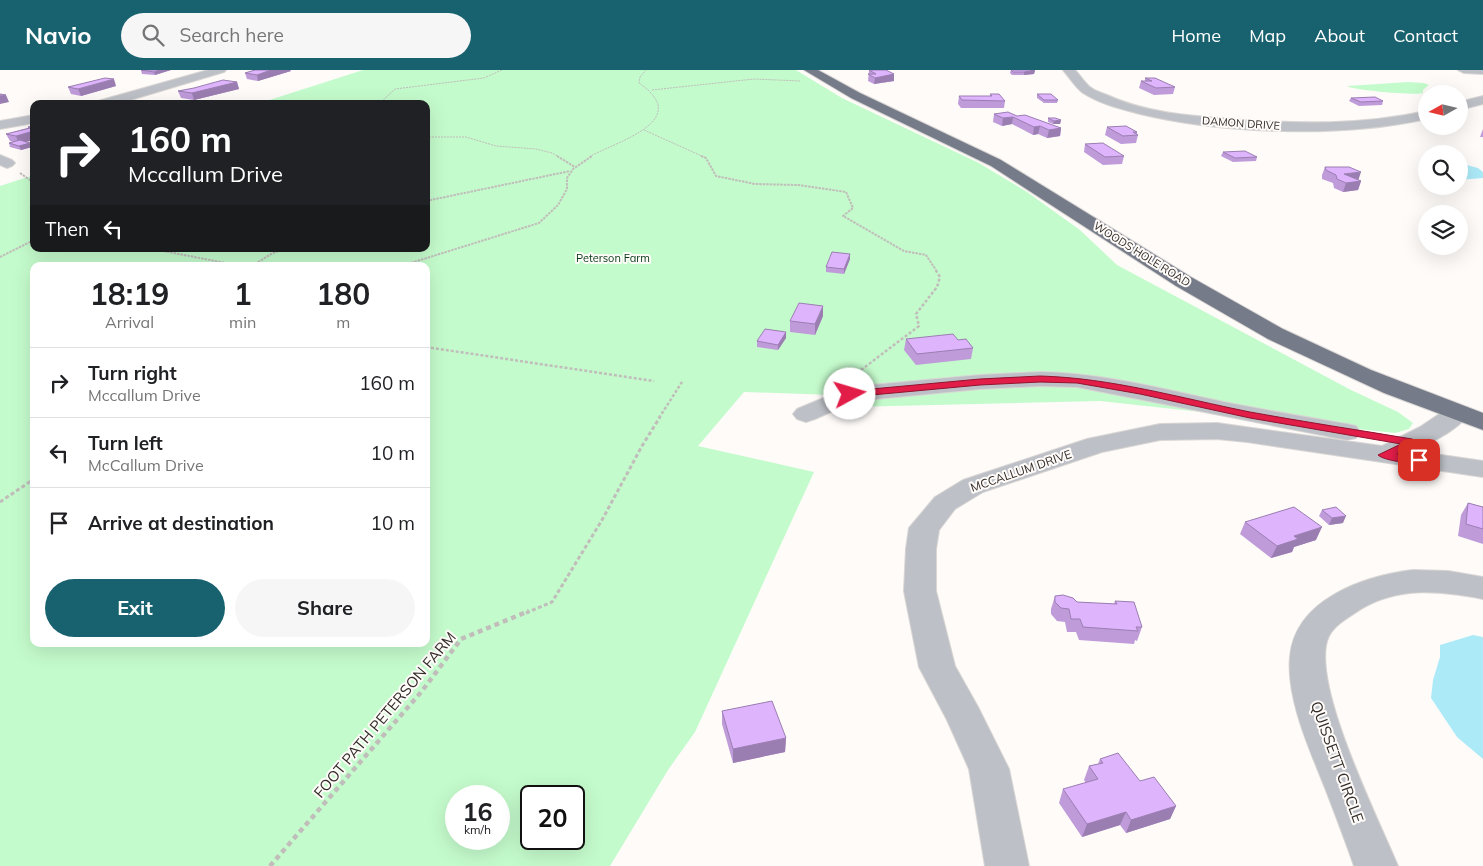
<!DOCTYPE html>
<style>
:root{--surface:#fff;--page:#f6f6f6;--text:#202124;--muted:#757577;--line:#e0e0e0;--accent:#18626f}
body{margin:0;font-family:Mulish,sans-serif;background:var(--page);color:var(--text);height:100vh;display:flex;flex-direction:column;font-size:19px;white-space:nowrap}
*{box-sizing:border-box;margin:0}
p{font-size:16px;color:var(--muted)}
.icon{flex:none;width:28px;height:28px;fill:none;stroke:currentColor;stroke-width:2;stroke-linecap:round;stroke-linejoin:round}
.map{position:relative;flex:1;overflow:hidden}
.details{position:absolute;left:30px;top:192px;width:400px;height:385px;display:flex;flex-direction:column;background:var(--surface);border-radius:10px;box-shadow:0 5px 20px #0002}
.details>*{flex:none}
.top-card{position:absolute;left:30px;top:30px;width:400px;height:152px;border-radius:10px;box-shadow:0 5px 20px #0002;background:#202124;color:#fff;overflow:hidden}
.needle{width:32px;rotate:262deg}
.buttons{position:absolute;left:1418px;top:15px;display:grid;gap:10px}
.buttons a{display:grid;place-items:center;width:50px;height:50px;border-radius:50%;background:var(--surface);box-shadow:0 5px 20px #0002;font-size:25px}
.speed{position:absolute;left:445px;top:715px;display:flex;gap:10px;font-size:25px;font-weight:700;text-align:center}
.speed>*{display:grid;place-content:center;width:65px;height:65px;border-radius:50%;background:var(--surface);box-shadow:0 5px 20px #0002;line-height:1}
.speed small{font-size:12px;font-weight:400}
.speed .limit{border:2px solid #111;border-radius:8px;background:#fff;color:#111}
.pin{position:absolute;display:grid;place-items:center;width:42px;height:42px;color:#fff;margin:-21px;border-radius:10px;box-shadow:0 2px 8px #0006}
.me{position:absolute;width:55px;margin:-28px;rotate:84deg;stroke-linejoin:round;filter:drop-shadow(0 0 4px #0008)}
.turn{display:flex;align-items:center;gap:18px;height:105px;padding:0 15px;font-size:22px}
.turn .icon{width:65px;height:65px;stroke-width:2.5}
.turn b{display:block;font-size:35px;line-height:42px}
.then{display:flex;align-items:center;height:48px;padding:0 15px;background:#0003;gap:10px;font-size:19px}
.eta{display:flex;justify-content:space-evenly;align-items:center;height:85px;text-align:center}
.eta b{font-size:30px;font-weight:700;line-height:35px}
.button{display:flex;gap:10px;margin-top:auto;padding:10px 15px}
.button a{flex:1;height:58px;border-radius:30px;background:var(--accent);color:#fff;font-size:20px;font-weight:700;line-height:58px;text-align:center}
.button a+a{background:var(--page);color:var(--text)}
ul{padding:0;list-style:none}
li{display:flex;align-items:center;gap:15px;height:70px;padding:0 15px;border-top:1px solid var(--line)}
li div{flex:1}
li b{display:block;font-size:19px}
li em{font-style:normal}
header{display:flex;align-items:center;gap:30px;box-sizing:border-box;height:70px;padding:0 25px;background:var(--accent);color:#fff}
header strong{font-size:24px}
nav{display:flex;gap:28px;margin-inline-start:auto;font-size:18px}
.search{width:350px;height:45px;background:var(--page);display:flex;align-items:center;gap:12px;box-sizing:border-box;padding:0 18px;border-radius:28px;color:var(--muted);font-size:19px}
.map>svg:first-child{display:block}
.green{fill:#c4fbcc;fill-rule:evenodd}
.water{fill:#aceaf8}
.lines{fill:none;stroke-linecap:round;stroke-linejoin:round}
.minor-casing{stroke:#d9d6d4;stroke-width:2}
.highway-casing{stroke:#d9d6d4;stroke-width:2}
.path-far4{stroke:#c0bdba;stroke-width:1;stroke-dasharray:2 1;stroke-linecap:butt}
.path-far3{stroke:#c0bdba;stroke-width:2;stroke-dasharray:2.5 1;stroke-linecap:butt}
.path-far2{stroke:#c0bdba;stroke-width:2.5;stroke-dasharray:3 2;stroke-linecap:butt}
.path-far1{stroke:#c0bdba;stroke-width:3;stroke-dasharray:4 2.5;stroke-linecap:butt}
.path{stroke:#c0bdba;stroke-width:4.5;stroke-dasharray:5 4;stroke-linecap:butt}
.minor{fill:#bdc0c6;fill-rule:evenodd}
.highway{fill:#757b88;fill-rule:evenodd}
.wall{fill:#bf9bda}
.shaded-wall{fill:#9b7eb1}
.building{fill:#deb4fd;stroke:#9b7eb1}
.route{fill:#e11d48;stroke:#92132f}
.labels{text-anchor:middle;stroke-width:4;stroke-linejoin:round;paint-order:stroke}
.far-street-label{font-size:11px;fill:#322d29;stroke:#fefbf9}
.far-park-label{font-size:11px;fill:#033914;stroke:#fefbf9}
.street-label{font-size:12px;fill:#322d29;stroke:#fefbf9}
.near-street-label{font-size:15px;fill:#322d29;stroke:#fefbf9}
</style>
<header>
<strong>Navio</strong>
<div class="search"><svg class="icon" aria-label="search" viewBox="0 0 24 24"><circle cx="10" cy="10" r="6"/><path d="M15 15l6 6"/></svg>Search here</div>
<nav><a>Home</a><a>Map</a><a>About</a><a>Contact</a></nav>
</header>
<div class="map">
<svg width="1483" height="796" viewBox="0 0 1483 796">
<rect width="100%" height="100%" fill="#fefbf9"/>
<path class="green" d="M363,0h433l46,28 137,65 48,29 53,38 37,35 234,125 47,22 15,11 -4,6 -14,4 -295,-32 -249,6 10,-11 -117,-4 -46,54 116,26 -119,260 -27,38 -58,96h-610v-680l34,-11v74h392v-145h-169zM34,196h392v378h-392zM456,726h43v43h-43zM531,726h43v43h-43z
M1408,12l16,1 5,2 -6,5v3c-5,3 -72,-3 -76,-7z"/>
<path class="water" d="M1459,93l19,5 5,4v6l-24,2z
M1473,565l10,2v122l-26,-22 -26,-39 2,-18 7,-23v-12z"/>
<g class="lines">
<g class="minor-casing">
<path id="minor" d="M208,0h18l-2,2 -107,32h-21l2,-3z
M1063,0h12c5,5 10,13 15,17 5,4 12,6 17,8 39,18 84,21 126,24 65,5 130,6 193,-8v8c-83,19 -203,15 -286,-5 -19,-5 -40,-10 -57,-21 -7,-5 -14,-16 -20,-23z
M1458,0h25v4l-19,-1z
M1483,26v8l-24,6v-8z
M34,45v8l-34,6v-8z
M0,85l12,5 3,3 -3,3 -5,2 -7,-3z
M1040,302c62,1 123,17 184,30 40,8 82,15 123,22l9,2 4,6 -4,6 -9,2 -270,-53 -37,-1 -60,3 -125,12 -40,18 -9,3 -9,-3 -4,-5 4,-5 53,-22 130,-12z
M1457,335l9,3 4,5c-13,18 -37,28 -56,38l69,10v16l-236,-35 -30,-3 -57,1 -58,12 -119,40 -28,17 -16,21 -3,19v42l19,75 23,41 31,62 20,97h-44l-16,-97 -22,-49 -28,-53 -15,-76 2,-42 3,-21 26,-31 28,-17 124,-41 73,-15 57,-1 165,23 38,-19 28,-19z
M1413,500l35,1 35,6v22c-42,-8 -83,-13 -122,10 -10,7 -26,15 -32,27 -21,43 50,184 69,230h-44c-9,-26 -19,-52 -29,-78 -15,-38 -39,-90 -35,-131 5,-58 74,-81 123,-87z"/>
</g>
<g class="highway-casing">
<path id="highway" d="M804,0h14l42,23 141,67 190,117 92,52 88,41 112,43v17l-99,-37 -116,-54 -92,-53 -185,-120 -140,-68z"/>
</g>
<path class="path-far4" d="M652,20l102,-11 46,2
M371,34l8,-3
M379,34l16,-15 89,-11 18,-8
M644,60l60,27
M426,67h40l30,9 40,3 16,4 7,4
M589,87c28,-16 105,-36 50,-74l1,-6 6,-7"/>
<path class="path-far3" d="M557,86l18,11
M701,86l5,2 10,18 39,8 43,1 48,7 7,16 -10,8 61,35 22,4 10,15
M20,103l14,10
M426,131l144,-30
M153,179l88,17
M0,187l34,-17
M252,196l19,-12 13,-5
M401,196l138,-43 19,-18 9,-16v-11l6,-9 19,-13"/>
<path class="path-far2" d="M426,277l228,34
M857,303l62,-47 -3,-12 21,-27 3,-10 -5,-8
M659,348l23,-36"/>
<path class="path-far1" d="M0,432l34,-23
M526,543l26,-11 50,-82 40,-74 18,-29"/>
<path class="path" d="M270,796l152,-175 39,-52 68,-28"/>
<use href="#minor" class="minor"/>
<use href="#highway" class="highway"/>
</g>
<path class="wall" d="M141,0h30l-16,5 -13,-1z
M255,0h35l1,1 -33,10 -11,-2 -2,-6z
M869,0l25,4v7l-20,3 -6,-3z
M1011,0h24l-1,4 -10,1h-12l-2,-2z
M1145,8l30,9 -2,7 -19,1 -15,-7 2,-7h4z
M237,12l2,7 -45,11 -13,-2 -3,-7z
M116,16l-35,10 -10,-2 -3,-7z
M990,24l15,7 -1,7h-43l-3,-4 1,-8h31z
M1037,24l21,6 -1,3h-13l-7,-5z
M1351,28l32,3 -1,4 -23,1 -10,-5z
M994,44l23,2 44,12 -1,8 -13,2 -9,-4 -5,1 -21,-11 -10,2 -9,-4z
M1048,48l13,2 -1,4h-7l-5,-2z
M34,56l-8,16 6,5 -11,3 -11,-3 -1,-4 4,-1 -3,-1 -4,-7 22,-6v-1z
M1107,57l30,5v3h1l-2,8 -15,1 -16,-9z
M1483,59v8h-3z
M1085,74l39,12 -2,8 -19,1 -19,-13z
M1223,82l34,5 -1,4 -23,1 -12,-6z
M1325,97l36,14 -3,9 -15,2 -9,-4 -1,-5 -11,-4v-4z
M850,189l-6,15 -18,-2v-5z
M823,246l-8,19 -25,-3v-11z
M786,262v6l-8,12 -21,-3v-6z
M906,269l67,9 -2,11 -55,6 -12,-15z
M1468,433l15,4v37l-25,-8 3,-21z
M1322,440l21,13 -14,2 -10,-9z
M1245,452l71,18 -22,7 -2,5 -21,6 -31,-24z
M1055,526l22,6 37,2 1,-3 27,26 -5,14 -2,-1 -1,4 -55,-4 -3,-8h-9l-2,-10 -8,-1 -6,-7v-5z
M722,641l64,27 -1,14 -52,11 -11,-39z
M1100,689l40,22 36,25 -6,13 -44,14 -6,-8 -38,12 -23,-34 4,-14 23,-6 -2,-3 5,-14 9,-2z"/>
<path class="shaded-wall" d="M160,0h11l-16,5 -1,-3z
M271,0h19l1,1 -33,10 -1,-6z
M1035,0l-1,4 -10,1v-3z
M894,4v7l-20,3 1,-6z
M114,9l2,7 -35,10 -3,-7z
M237,12l2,7 -45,11 -2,-7z
M6,25l3,7 -9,2v-8z
M1013,47l-1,7 -10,2 1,-8z
M1061,50l-1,4h-7l1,-3z
M1040,56l-2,8 -5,1 1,-8z
M1061,58l-1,8 -13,2 2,-8z
M34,61v9l-15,4 -3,-8z
M30,73l2,4 -11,3 -2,-4z
M1361,102l-3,9 -14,-7z
M1361,111l-3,9 -15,2 3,-9z
M850,184v5l-6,15v-5z
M823,236v10l-8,19v-11z
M786,262v6l-8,12v-5z
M1346,446l-3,7 -14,2 3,-7z
M1322,457l-6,13 -22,7 -2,5 -21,6 6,-12 17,-10z
M786,668l-1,14 -52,11v-14z
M1176,736l-6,13 -44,14 5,-13z
M1126,742l-6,13 -38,12 5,-13z"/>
<path class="building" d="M141,0h19l-6,2z
M255,0h16l-14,5 -12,-2z
M869,0h17l8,4 -19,4 -7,-4h8z
M1011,0h24l-11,2h-11z
M105,8l9,1 -36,10 -10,-2z
M1145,8h10l20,9 -19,1 -15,-7h11z
M223,10l14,2 -45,11 -14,-2 16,-3z
M0,24l6,1 -6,1z
M990,24h9l6,7 -43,-1 -3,-4h33z
M1037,24h14l7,6h-14z
M1375,27l8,4 -22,1 -10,-4z
M162,31l7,2 -5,1 -15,-1z
M1008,42l9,4 8,-1 36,13 -12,2 -9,-4 -6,1 -21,-10 -10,1 -9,-4z
M1048,48h7l6,2 -7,1z
M34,56v5l-18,5 -10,-2 24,-6 -2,-1z
M1126,56l11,6h-4l5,3 -15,1 -16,-9z
M20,70l10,3 -11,3 -10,-3z
M1103,73l21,13 -19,1 -20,-13z
M1245,81l12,6 -22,1 -12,-6z
M1325,97h24l12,5 -17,2 17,7 -15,2 -9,-4 -1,-4 -10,-5z
M832,182l18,2 -6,15 -18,-2z
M799,233l24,3 -8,18 -25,-3z
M765,259l21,3 -8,13 -21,-4z
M953,264l5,6 8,-1 7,9 -56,6 -11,-15z
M1468,433l15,4v22l-17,-5z
M1294,437l28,20 -28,9 4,3 -21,7 -32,-24z
M1336,437l10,9 -14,2 -10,-8z
M1063,525l10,3 4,4 40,2 -2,-3 19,1 8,25h-6l2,4 -55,-4 -3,-8h-9l-2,-10 -8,-1 -6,-6v-6z
M772,631l14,37 -53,11 -11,-38z
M1118,683l22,28 14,-4 22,29 -45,14 -5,-8 -39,12 -24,-35 35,-10 -9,-13 14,-3 -3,-4z"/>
<path class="route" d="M1040,306c72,2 140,22 210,36 54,10 109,18 162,27l6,3 -2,3 -19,9 22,3 6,3c-6,6 -41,1 -47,-5l23,-11 -151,-26 -110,-24 -63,-11 -37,-1 -60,3 -130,12 -5,-3 5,-3 130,-12z"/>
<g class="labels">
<g class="far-street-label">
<text transform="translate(1241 53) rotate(4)" y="4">DAMON DRIVE</text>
<text transform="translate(1142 184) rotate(32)" y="4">WOODS HOLE ROAD</text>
</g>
<g class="far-park-label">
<text x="613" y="192">Peterson Farm</text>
</g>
<g class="street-label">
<text transform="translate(1021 401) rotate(-19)" y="4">MCCALLUM DRIVE</text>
</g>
<g class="near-street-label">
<text transform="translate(385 645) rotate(-50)" y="5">FOOT PATH PETERSON FARM</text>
<text transform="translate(1337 692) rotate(70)" y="5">QUISSETT CIRCLE</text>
</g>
</g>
</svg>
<div class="buttons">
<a><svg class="needle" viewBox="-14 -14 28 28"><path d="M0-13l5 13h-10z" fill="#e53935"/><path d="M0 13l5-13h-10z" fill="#757577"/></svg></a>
<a><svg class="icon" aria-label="search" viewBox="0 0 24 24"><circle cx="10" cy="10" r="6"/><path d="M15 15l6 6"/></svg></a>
<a><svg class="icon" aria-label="layers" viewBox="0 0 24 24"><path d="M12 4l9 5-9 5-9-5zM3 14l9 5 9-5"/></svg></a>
</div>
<div class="speed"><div>16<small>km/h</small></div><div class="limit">20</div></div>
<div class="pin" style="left:1419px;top:390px;background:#d93025"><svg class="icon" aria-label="arrive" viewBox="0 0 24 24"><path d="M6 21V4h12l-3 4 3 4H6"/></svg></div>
<svg class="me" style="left:850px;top:324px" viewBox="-20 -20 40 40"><circle r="19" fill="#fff"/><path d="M0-13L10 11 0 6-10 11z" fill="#e11d48"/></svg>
<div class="top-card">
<div class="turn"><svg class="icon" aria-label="right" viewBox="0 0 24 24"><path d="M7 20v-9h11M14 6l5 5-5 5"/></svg><div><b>160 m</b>Mccallum Drive</div></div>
<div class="then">Then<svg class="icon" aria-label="left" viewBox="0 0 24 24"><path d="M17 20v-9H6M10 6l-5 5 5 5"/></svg></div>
</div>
<section class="details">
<div class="eta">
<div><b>18:19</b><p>Arrival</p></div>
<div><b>1</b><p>min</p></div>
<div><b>180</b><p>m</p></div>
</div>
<ul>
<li><svg class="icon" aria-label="right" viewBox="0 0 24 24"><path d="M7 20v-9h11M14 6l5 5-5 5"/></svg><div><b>Turn right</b><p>Mccallum Drive</p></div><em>160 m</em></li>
<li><svg class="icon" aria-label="left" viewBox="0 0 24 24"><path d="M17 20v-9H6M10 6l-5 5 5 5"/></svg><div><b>Turn left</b><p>McCallum Drive</p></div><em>10 m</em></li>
<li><svg class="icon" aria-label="arrive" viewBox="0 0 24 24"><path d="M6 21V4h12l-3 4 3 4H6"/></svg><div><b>Arrive at destination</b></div><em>10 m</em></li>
</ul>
<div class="button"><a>Exit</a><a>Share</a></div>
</section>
</div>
